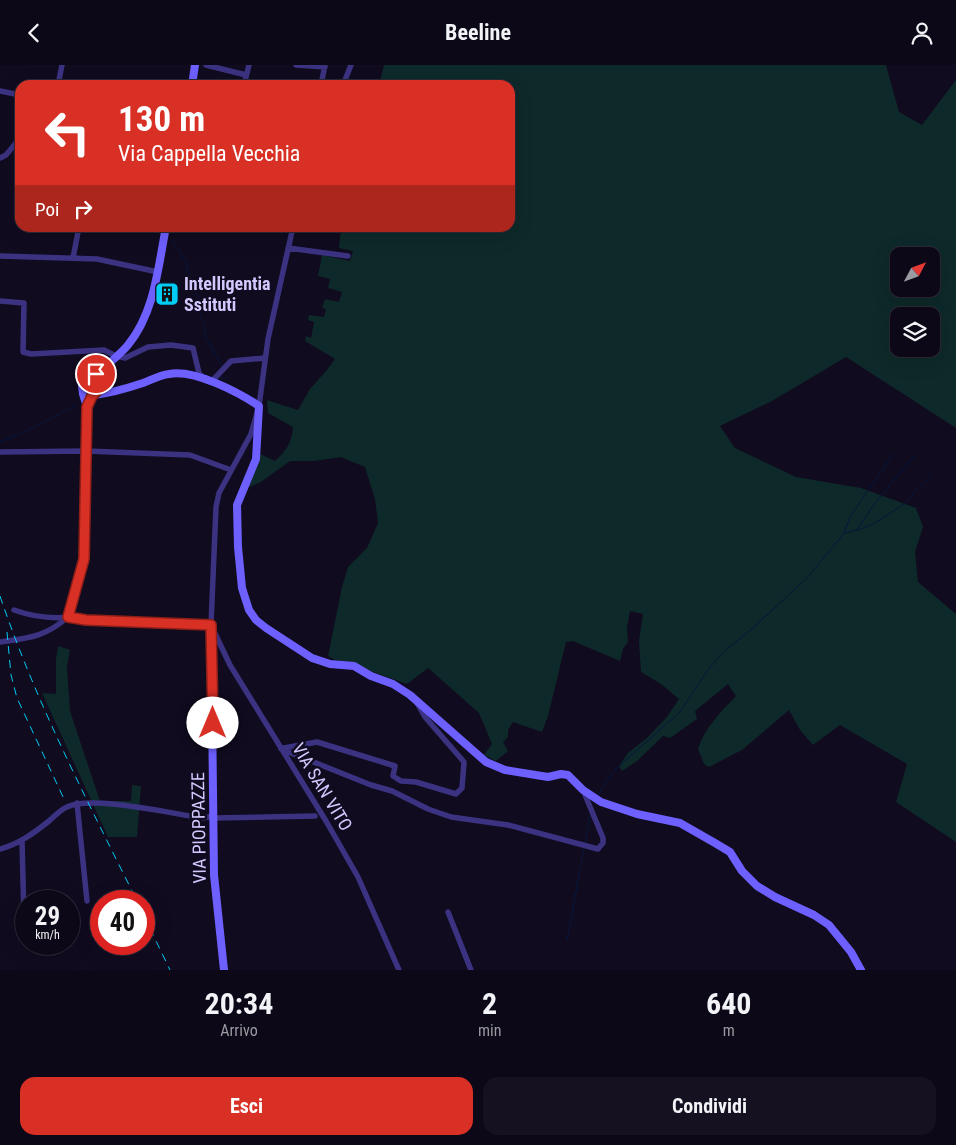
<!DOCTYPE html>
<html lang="it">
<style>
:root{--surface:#0c0817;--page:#151120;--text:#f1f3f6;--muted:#9a9aa1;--line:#2c2936;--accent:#d93025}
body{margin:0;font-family:"Roboto Condensed",sans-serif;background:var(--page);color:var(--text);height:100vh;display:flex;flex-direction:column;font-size:19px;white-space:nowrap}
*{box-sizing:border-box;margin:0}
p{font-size:16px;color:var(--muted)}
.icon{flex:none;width:28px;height:28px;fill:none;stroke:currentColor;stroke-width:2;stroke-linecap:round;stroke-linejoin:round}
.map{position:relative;height:905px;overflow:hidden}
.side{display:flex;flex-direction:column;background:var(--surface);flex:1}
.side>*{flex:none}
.hud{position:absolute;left:15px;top:15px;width:500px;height:152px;border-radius:15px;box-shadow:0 5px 20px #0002,0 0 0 1px var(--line);background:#d93025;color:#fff;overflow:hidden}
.needle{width:32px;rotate:49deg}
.fabs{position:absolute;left:890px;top:182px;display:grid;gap:10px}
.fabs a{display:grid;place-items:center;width:50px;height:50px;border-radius:10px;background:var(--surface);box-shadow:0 5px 20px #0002,0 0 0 1px var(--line);font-size:25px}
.speed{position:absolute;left:15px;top:825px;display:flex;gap:10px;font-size:25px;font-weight:700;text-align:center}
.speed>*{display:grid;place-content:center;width:65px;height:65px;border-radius:50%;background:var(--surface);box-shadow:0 5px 20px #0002,0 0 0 1px var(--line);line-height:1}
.speed small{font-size:12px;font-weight:400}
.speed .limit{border:8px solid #d22;background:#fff;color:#111}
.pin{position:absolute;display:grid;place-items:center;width:42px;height:42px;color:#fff;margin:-21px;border:2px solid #fff;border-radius:50%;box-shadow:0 1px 5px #0007}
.me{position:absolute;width:55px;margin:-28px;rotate:0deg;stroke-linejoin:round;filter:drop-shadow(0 0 4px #0008)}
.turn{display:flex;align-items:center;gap:18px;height:105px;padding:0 20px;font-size:22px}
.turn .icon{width:65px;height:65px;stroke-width:2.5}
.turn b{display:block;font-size:35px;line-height:42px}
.then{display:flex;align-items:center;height:48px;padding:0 20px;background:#0003;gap:10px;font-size:19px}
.eta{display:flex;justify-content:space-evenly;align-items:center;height:85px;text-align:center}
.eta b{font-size:30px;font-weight:700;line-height:35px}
.primary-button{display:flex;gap:10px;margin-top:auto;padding:10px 20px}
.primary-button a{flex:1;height:58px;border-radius:15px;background:var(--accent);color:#fff;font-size:20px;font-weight:700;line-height:58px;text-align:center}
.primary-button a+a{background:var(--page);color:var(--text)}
header{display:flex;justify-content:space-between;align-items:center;height:65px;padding:0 20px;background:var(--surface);font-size:22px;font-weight:700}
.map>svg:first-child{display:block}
.green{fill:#0e2929;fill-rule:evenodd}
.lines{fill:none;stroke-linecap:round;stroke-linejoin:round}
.stream{stroke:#06163d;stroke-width:1}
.street{stroke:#3b3381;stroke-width:5.5}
.secondary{stroke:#6e60ff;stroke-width:8}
.rail{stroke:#00ccf4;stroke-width:1;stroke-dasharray:8 6;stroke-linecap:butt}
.route-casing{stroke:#8d1f18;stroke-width:12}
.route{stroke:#d93025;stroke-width:9}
.labels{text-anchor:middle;stroke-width:5;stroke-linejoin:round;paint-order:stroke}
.poi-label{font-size:18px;font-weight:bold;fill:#d3c9ff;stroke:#100b1f;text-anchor:start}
.street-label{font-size:18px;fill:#d3c9ff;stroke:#100b1f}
</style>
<header><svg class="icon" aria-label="back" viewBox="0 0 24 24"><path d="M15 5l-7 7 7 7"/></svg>Beeline<svg class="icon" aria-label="person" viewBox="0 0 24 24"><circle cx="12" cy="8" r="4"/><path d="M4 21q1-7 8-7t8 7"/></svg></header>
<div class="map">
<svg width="956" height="905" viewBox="0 0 956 905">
<rect width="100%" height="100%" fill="#100b1f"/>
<path class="green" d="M384,0h502l13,47 23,13 34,-45v348l-110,-71 -74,44 -52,25 15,22 61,29 65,11 55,20 7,19 -8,25 3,30 38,32v228l-60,-40 11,-38 -67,-39 -27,20 -13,-15 -11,-20 -47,40 -33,17 -5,-3 -6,-15c7,-22 22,-36 38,-53l-8,-12 -33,27 2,8 -27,19 -7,-2 -26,25 -15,10 -3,-5 9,-13 19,-15 20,-21 12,-18 -18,-15 -20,-12 -2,-31 4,-27 -13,-3 -3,17 1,14 -5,7 -3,12 -47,-20 -7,1 -18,74 -6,16 -29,-10 -5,8v7l-5,5 5,9 -12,10 -12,-6 8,-11 -13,-31 -51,-45 -21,16 -34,-12 -17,-9 -21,-3 -7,-4 14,-69 6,-20 19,-19 11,-25 -3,-24 -10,-32 -24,-10 -27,4h-24l-29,21 -12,5 11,-33 15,7c12,-11 17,-19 18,-34l-25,-14 -1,-13 31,10 12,-21 16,-18 9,-12 -30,-18 1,-5 5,2 3,-16 -6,-2 1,-5 15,2 2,-8 -4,-1 3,-9 14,3 3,-10 -14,-4 2,-9 -12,-3 4,-21 28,6 3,-10 -14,-3 1,-12 3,-8 36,-1 3,2 1,-2h127v-142h-128l-2,-4zM899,191h32v33h-32zM899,251h32v33h-32z
M58,581l12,4 -3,17 3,44 30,90h31l1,-16 9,1 -4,51h-29l-66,-144 14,1v-35z"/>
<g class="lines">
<path class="stream" d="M172,175l14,22 3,14 10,23 1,16 4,8 1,13 17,30
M220,313h7
M0,377l37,-16 39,-21
M858,465l17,-7 29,-19 13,-15 14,-13
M845,468l12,-3 15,-23 42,-51
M598,731l11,-19 10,-11 60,-53 29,-43 16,-19 29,-23 56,-52 35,-43 6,-16 43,-63
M585,779l5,-28
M567,875l17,-92"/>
<path class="street" d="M206,0l40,10
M296,0l29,2
M58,20l4,-20
M244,20l5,-20
M321,20l4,-20
M343,20l8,-20
M0,26l20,4
M0,93l6,-3 14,-17
M293,162l-25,112 -9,67 -8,28 -32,59 -3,14 -5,118 19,40 96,156 32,56 41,93
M288,183l60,8
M0,191l97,3 61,13
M73,193l6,-31
M0,236l24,2 -1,49 8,2 73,-4 12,6 9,2 23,-11 23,-2 22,3 6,25 4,5
M211,317l20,-21 34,-3
M0,387l86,-1 104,4 41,15
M14,545c17,6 36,9 54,7
M0,577c29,-4 45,-5 68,-25
M284,683l33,-6 78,24 -2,10 8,5 15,1 40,12 6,-6 2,-26 -39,-45 -8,-14
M281,684l90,36 21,6 36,18 23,8 57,8 90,24 5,-6v-5l-20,-48
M77,738l10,98
M213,753l102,-2
M22,775l2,80
M0,784c19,-5 34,-16 49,-28 6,-5 11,-11 18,-14 26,-12 105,7 136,11l10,-2
M448,847l23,58"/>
<path class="secondary" d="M192,20l3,-20
M88,316c12,-10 31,-25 40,-36 27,-33 30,-78 38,-118
M95,318c-5,-4 -10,-3 -13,3l1,8 7,3 6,-4v-19
M83,329l4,13 -3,152 -16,58 18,3 125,5 3,250 10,95
M94,330c17,-2 34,-7 49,-12 8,-3 17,-8 26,-9 25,-5 69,18 90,32l-3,53 -19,46 1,42 4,41 7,22 7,10 10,8 46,30 18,6 24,2 17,10 22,8 17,11 76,67 19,8 43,7 13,-3 7,1 15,15 18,12 36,12 43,9 35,20 15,9 12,19 15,15 18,11 39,18 15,10 22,27 10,18"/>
<path class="rail" d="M0,531c36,107 87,204 137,305
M7,567l4,43 6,23 47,101
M144,851l26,54"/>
</g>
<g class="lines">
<g class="route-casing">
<path id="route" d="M96,309l-1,9 2,8 -5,5 -5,11 -3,152 -16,58 18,3 125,5 2,98"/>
</g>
<use href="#route" class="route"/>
</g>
<defs>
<g id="building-square" transform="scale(1.25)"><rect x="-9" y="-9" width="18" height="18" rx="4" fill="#00ccf4" stroke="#100b1f"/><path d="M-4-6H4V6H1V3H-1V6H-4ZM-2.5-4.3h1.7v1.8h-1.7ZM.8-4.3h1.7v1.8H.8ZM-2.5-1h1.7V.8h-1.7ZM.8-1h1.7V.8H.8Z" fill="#111"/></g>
</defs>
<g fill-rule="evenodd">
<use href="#building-square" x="167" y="229"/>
</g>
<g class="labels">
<g class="poi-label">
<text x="184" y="225">Intelligentia<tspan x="184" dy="21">Sstituti</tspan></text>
</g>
<g class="street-label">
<text transform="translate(322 722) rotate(59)" y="6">VIA SAN VITO</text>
<text transform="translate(199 763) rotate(-91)" y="6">VIA PIOPPAZZE</text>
</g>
</g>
</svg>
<div class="fabs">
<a><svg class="needle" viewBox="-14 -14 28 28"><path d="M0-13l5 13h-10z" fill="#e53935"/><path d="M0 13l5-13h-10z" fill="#9a9aa1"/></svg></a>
<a><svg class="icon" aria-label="layers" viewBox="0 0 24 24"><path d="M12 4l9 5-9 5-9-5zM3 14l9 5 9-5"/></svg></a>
</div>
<div class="speed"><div>29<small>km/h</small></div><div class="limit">40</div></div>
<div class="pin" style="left:96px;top:309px;background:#d93025"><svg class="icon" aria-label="arrive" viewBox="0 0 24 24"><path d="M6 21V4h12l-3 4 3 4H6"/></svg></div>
<svg class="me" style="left:213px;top:658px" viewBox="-20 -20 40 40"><circle r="19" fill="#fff"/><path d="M0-13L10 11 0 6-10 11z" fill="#d93025"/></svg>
<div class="hud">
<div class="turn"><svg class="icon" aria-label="left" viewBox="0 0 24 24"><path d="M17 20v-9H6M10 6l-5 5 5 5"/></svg><div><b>130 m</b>Via Cappella Vecchia</div></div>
<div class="then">Poi<svg class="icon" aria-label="right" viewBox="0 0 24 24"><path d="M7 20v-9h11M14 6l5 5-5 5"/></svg></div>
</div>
</div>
<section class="side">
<div class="eta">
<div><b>20:34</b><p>Arrivo</p></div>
<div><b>2</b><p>min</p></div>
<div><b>640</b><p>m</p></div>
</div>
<div class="primary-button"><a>Esci</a><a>Condividi</a></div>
</section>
